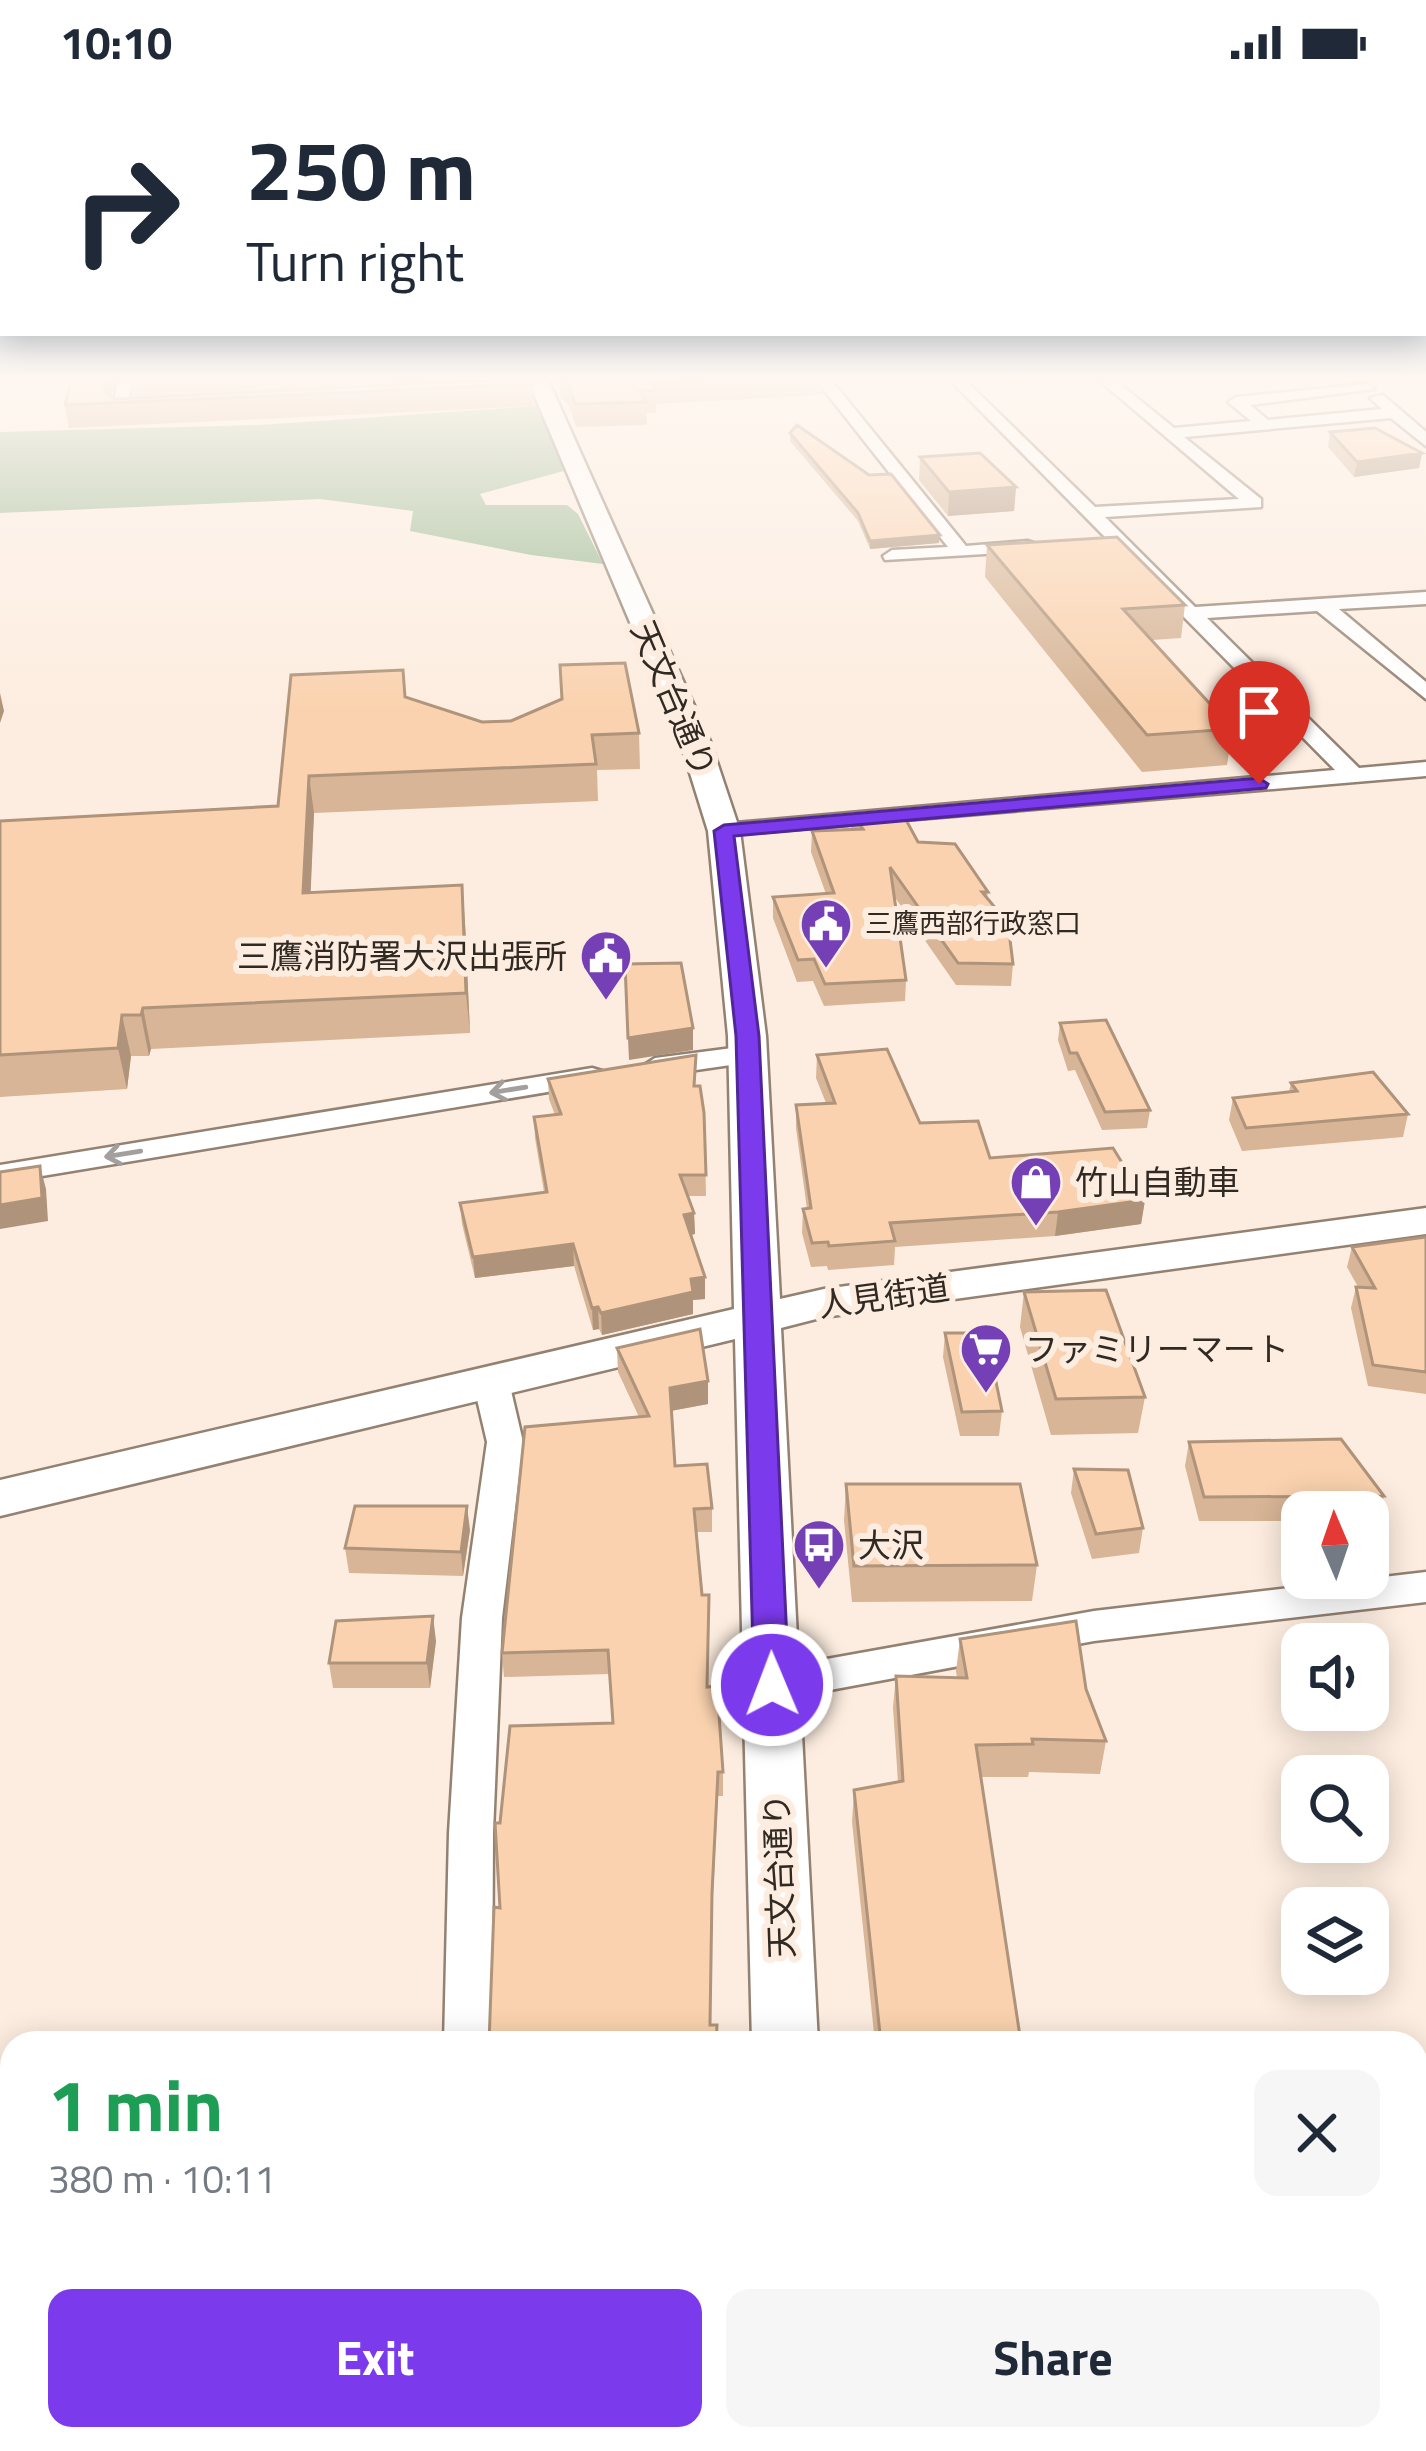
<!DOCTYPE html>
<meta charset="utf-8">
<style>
:root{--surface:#fff;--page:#f6f6f7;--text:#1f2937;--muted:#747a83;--accent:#7c3aed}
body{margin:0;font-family:"Titillium Web","Noto Sans JP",sans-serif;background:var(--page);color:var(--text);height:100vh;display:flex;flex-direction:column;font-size:45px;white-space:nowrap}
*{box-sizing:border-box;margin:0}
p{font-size:39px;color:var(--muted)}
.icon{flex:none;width:66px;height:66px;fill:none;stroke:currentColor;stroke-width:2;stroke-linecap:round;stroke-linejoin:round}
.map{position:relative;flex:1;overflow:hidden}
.details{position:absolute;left:0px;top:1947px;width:1428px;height:420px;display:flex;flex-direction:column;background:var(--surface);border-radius:36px 36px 0 0;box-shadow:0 6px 30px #0003}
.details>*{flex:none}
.guide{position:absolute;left:0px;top:0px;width:1428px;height:252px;box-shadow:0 6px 30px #0003;background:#fff;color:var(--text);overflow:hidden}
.needle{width:78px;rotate:358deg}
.controls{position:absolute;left:1281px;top:1407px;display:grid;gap:24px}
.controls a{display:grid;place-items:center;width:108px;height:108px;border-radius:24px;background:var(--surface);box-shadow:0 6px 30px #0003;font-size:60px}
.pin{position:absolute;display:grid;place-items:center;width:102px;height:102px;color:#fff;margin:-123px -51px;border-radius:50% 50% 50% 0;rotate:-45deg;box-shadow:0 0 12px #0007}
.pin .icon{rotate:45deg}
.me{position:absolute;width:132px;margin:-66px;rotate:359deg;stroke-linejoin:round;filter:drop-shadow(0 0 9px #0008)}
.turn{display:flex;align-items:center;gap:42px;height:252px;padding:0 48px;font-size:54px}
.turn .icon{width:156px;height:156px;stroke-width:2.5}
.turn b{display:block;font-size:84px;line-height:102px}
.round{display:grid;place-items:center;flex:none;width:126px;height:126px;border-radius:24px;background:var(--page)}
.overview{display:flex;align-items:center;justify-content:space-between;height:204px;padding:0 48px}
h1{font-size:72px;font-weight:700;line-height:90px;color:#1e9e55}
.button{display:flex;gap:24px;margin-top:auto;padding:24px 48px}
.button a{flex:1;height:138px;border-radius:24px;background:var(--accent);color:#fff;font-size:48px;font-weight:700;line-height:138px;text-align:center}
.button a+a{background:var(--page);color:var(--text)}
.status{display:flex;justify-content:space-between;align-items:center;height:84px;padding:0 60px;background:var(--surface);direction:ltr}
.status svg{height:33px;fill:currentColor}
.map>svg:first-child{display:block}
.forest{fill:#9ab992}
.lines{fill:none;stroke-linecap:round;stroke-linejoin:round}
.street-casing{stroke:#938172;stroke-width:5}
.secondary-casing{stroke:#938172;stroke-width:5}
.street{fill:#fff;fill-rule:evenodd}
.secondary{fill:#fff;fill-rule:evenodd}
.wall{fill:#d7b596}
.shaded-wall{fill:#af937a}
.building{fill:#fad2af;stroke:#af937a;stroke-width:3}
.oneway{stroke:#a29f9c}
.route{fill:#7c3aed;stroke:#51269a;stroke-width:3}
.labels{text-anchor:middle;stroke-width:12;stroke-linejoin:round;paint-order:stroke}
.far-poi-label{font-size:27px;fill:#312a23;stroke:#fdede0;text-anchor:start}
.street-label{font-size:33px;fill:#312a23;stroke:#fdede0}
.poi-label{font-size:33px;fill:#312a23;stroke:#fdede0;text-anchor:start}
</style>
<div class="status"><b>10:10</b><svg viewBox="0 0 49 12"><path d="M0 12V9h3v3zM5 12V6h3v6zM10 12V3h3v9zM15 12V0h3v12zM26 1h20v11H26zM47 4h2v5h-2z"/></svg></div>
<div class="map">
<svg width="1426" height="2367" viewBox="0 0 1426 2367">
<rect width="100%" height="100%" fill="#fdede0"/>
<path class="forest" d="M538,322l33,63 -91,25 6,11h81l11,9 25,50 -72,-9 -121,-24 3,-20 -93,-12 -320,14v-81l259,-7z"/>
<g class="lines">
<g class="street-casing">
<path id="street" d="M117,296h14l-3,27 28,1v6l-43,1z
M816,296h15l135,166 62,-5 6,2v8l-149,9 -2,-4 9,-6 56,-3z
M950,296h15l130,127 144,-8 -140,-119h16l59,48 77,-7 -23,-19 8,-5 131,-13 8,5 -125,16 18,15 114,-11 -12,-11 13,-3 43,37v14l-35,-28 -207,19 77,62v8l-156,10 90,90 231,-15v12l-87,5 87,73v17l-109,-88 -110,7 152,150 67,-6v14l-711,60v-10l9,-2 611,-54z
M748,962l14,9 -4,6 -103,15 -14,-9 14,-9z
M592,984l10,3 5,6 -5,6 -602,100v-18z
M491,1286l12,4 6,8 14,60 -21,176 -9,215 -1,210h-48l5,-210 13,-215 25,-176 -14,-60 6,-8z
M1426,1488v30l-332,39 -323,60 -15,-5 -6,-11 6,-11 15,-5 323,-58z"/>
</g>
<g class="secondary-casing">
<path id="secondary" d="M528,296h20l162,361 30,90 26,205 14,263 44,-10 602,-81v26l-602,83 -43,11 37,715h-66l-17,-704 -735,177v-36l734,-171 -6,-273 -20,-205 -28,-90z
M766,2355h78v12h-78z"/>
</g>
<use href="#street" class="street"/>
<use href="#secondary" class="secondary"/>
</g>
<path class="wall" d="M71,296h45l-5,16 4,3 17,-1 -3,-18h402l3,26 -465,22 -4,-23z
M552,296h271l-1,15 -166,9v9h-10l1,12 -71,2 -7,-22 -8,-7 -1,-17z
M1330,348l92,21 -3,15 -65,9 -26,-30z
M790,349l149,110 -69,6 -12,-28 -68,-80z
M920,373l96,30 -2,24 -66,5 -29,-36z
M987,461l198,60 -4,33 -29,2 81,89 -6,36 -85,7 -157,-195z
M560,581l79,68 1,36 -43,1 1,31 -284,12 -4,80 155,30 5,110 -319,16 -2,7h-18l-4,33 -127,8v-276l278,-15 13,-131 115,22 76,25 29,-1 50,-22z
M852,730l44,5 22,23 70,50 -1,6 26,66 -2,22 -55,-1 -62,-89 12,84 -1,21 -81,5 -11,-25 -16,1 -24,-64v-21l53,-3 -15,-42 1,-21 39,-2z
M1060,939l90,87 -3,18 -45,2 -27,-60 -7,1 -10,-31z
M817,971l103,68 70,35 155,42 -4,24 -86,12 -160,11 -1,18 -66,5 -1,-4 -16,1 -9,-34 1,-24h4l-11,-81v-23l30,-2 -10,-25z
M548,995l147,7 9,27 2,83h-18l6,17 1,21 -4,1 14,64 -12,1v14l-91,21 -3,-6 -6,1 -19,-64 -99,12 -13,-54 -2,-21 84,-11 -9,-54 -1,-21 21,-2 -6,-16z
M1291,999l117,31 -5,23 -161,14 -13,-31 4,-22 56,-6z
M1426,1153v157l-58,-8 -17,-78 5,-21h2l-11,-20 5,-20z
M1024,1208l121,105 -7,36 -87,2 -31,-108z
M945,1249l57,78 -3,25h-39l-17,-79z
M617,1264l91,56 -37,7 4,55 37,42v24h-16l11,155 16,85v24h-5l-6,121 -2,108 7,18 -217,-135v-85l112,-100 -3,-49 -105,3 -2,-24 137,-236 -21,-45z
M1189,1358l195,54 -7,24h-9v-8h-66v9h-103l-14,-55z
M1074,1385l69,59 -4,25 -47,6 -21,-66z
M846,1400l191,81 -5,36 -180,1 -8,-82z
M470,1446l-7,46 -114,-3 -4,-25z
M960,1555l126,50 20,52 -6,33 -71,-2 -1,5h-47l40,266h-146l-23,-221 2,-32 44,-8 -5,-74 3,-32 61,2 -1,-7z
M436,1557l-6,47h-97l-4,-25z
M1416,2095l10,13v194l-10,1z"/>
<path class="shaded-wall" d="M105,296h11l-7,23 -6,-14z
M1422,369l-3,15 -65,9 3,-15z
M1016,403l-2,24 -66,5 1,-24z
M940,451l-1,8 -69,6v-8z
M0,609l4,18 -4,12z
M309,692l5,37 -5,119 -6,-39z
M462,801l3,38 5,110 -4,-40z
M143,924l8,41 -2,7 -8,-41z
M122,931l9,41 -4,33 -9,-41z
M693,944v22l-64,10 -1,-22z
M40,1082l6,23 2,32 -48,8v-24z
M1145,1116l-4,24 -86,12 3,-24z
M694,1129l1,21 -11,2v-21z
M573,1160l1,22 -99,12 -2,-21z
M705,1193v22l-12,1v14l-91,21 -1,-22 90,-34z
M598,1223l1,22 -6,1 -1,-22z
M708,1297v23l-38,7v-23z
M467,1422l3,24 -7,46 -2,-24z
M433,1532l3,25 -6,47 -3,-25z"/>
<path class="building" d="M71,296h34l-2,9 12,10 378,-19h38l2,4 -468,21z
M564,296h136l-49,3 5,7 -16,1 6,11 -71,2 -7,-21z
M797,341l72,50 22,-1 49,61 -70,6 -12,-28 -68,-80z
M1375,344l47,25 -65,9 -27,-30z
M980,369l36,34 -67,5 -29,-35z
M1117,453l68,68 -62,4 110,120 -86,6 -160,-190z
M625,579l14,70 -47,2 4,29 -287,12 -6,117 159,-8 4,108 -323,15 -2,7h-19l-4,33 -118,7v-234l278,-15 13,-131 112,-5 2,27 77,25 29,-1 51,-22 -2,-34z
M892,727l4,8 9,-1 13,24 37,2 33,48h-6l26,31 5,41 -55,-1 -68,-96 16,113 -81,4 -11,-25 -16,1 -25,-63 61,-4 -22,-62 51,-2 -11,-15z
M681,879l12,65 -65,10 -3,-74z
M1106,936l44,90 -45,2 -28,-59h-7l-10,-30z
M887,965l33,74 58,-2 12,37 123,-10 32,52 -87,12 -168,11 5,18 -66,5 -1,-4 -16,1 -9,-34 8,-1 -15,-103 39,-2 -18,-48z
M696,971l-2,31h6l4,27 2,62h-26l14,38 -10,2 21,62 -14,2 2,13 -92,21 -3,-6 -6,1 -19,-64 -100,13 -13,-54 87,-11 -13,-75 27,-3 -13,-35z
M1373,988l35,42 -162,14 -13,-30 64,-7 -6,-8z
M40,1082l2,32 -42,7v-33z
M1426,1153v135l-53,-7 -17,-78 19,1 -23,-41z
M1106,1206l39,107 -89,2 -32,-107z
M700,1245l8,52 -38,7 5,78 32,-2 5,44 -18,1 8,86h7l-2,92 10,-1 6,86h-5l-6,121 -2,132h7l-1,18h-227l5,-136 6,1 -5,-85h5l10,-97 103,-3 -5,-73 -106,3 23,-226 124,-11 -32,-68z
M945,1249h41l16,78 -40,1z
M1341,1355l43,57 -180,1 -15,-55z
M1074,1385l54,1 15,58 -47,6z
M846,1400h174l17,81 -183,1z
M355,1422h112l-6,46 -116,-4z
M433,1532l-6,47h-98l7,-42z
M1076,1537l10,68 20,52 -74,-2 1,5 -57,1 45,298h-140l-27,-253 49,-9 -7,-105 71,2 -7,-39z
M1420,2094l6,14v162l-10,2v-177z"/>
<defs><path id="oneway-shaft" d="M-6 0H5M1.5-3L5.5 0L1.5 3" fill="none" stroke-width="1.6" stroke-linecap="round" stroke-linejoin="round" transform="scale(3)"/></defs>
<g class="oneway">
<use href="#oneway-shaft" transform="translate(508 1006) rotate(171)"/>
<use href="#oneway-shaft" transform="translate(123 1070) rotate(171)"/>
</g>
<linearGradient id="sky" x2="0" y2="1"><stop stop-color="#7aabd7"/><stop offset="0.47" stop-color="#fef7f1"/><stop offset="1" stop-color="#fef7f1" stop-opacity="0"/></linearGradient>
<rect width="1426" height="627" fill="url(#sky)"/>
<path class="route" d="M1259,694l9,6 -2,4 -532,48 25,200 30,649 -5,9 -12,4 -13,-4 -5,-9 -18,-649 -22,-205 10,-6z"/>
<defs>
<g id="civic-pin" transform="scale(2.7)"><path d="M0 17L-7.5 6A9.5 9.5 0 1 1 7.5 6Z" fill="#753fb6" stroke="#fdede0"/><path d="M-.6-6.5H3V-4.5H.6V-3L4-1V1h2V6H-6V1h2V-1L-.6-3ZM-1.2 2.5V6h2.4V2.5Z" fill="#fff"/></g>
<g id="shop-pin" transform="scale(2.7)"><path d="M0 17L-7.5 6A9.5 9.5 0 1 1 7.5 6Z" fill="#753fb6" stroke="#fdede0"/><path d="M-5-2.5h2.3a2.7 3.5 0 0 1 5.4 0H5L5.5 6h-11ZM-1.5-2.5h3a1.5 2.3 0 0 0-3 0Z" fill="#fff"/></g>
<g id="supermarket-pin" transform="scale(2.7)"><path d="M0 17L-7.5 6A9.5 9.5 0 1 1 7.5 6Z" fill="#753fb6" stroke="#fdede0"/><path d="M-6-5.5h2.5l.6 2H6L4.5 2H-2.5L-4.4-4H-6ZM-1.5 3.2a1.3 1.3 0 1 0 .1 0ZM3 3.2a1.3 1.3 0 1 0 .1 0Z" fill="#fff"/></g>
<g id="bus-pin" transform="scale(2.7)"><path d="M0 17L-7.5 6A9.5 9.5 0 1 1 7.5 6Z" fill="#753fb6" stroke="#fdede0"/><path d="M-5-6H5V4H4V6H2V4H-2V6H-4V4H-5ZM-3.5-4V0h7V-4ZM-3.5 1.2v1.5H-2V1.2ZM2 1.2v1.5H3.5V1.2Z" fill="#fff"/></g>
</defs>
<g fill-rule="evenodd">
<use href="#civic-pin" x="826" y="840"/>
<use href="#civic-pin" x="606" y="872"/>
<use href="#shop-pin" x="1036" y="1098"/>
<use href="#supermarket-pin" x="986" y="1265"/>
<use href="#bus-pin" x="819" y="1461"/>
</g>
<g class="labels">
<g class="far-poi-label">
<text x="865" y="849">三鷹西部行政窓口</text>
</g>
<g class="street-label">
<text transform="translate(674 615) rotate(67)" y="12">天文台通り</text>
<text transform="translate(884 1212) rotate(-8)" y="12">人見街道</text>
<text transform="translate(779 1792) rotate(-92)" y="12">天文台通り</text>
</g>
<g class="poi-label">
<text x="567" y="884" text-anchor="end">三鷹消防署大沢出張所</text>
<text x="1075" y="1110">竹山自動車</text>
<text x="1025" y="1277">ファミリーマート</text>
<text x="858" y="1473">大沢</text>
</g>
</g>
</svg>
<div class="controls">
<a><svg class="needle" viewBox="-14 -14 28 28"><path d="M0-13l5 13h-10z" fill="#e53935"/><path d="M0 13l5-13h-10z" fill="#747a83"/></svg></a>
<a><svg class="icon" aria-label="sound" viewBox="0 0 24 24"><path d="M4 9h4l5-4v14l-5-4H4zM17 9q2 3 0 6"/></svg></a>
<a><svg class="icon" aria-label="search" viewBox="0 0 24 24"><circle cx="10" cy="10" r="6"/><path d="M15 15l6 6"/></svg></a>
<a><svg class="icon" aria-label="layers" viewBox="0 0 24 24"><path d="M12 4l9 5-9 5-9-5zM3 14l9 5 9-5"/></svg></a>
</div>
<div class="pin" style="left:1259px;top:700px;background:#d93025"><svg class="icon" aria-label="arrive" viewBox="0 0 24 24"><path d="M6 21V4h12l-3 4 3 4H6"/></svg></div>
<svg class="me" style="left:772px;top:1601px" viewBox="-20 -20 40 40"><circle r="17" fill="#7c3aed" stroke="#fff" stroke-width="3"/><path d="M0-11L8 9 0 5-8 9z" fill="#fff"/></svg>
<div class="guide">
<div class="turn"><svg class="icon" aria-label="right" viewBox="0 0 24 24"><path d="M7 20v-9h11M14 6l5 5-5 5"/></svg><div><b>250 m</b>Turn right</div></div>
</div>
<section class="details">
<div class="overview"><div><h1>1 min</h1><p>380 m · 10:11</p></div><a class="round"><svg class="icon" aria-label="close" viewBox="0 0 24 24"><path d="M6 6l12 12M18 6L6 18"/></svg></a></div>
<div class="button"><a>Exit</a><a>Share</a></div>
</section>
</div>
